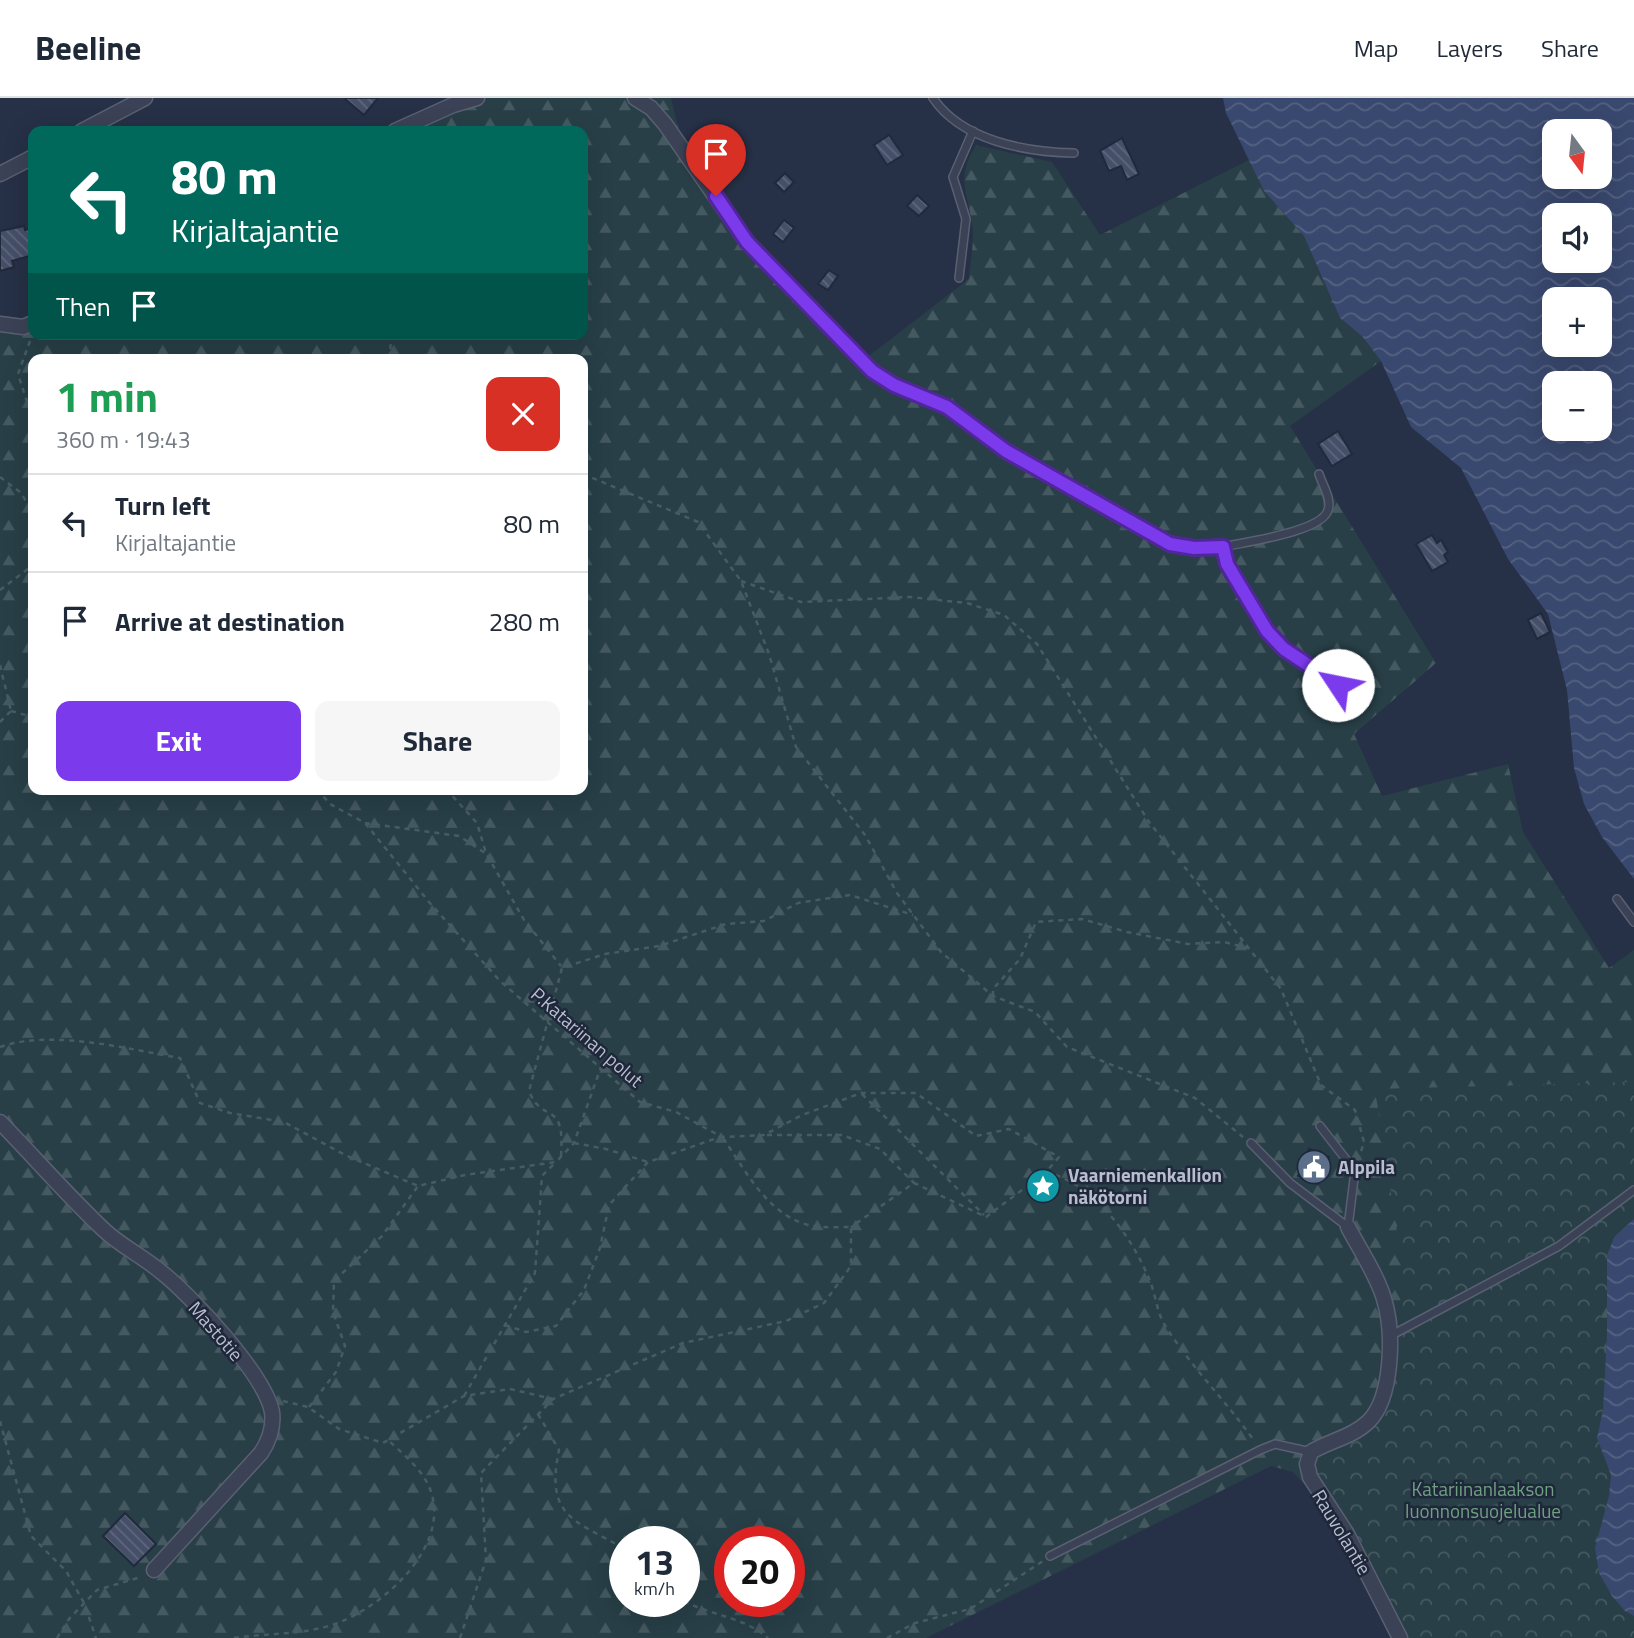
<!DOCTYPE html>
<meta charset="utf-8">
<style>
:root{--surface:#fff;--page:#f6f6f7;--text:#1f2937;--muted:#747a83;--line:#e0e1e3;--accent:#7c3aed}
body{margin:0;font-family:"Titillium Web",sans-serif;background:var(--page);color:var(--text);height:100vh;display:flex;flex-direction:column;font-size:26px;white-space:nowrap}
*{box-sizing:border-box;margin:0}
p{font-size:23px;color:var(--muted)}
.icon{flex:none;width:38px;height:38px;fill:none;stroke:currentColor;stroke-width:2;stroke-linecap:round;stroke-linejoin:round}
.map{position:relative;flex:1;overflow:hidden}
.drawer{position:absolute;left:28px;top:256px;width:560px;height:441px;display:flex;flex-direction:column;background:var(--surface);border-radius:14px;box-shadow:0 7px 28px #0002}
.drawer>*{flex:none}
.hud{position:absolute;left:28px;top:28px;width:560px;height:214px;border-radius:14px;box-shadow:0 7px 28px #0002;background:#00695c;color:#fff;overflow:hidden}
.needle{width:46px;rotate:165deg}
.controls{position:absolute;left:1542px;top:21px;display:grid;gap:14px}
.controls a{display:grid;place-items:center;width:70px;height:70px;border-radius:14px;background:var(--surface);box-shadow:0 7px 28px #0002;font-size:35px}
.speed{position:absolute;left:609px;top:1428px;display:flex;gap:14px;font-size:35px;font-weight:700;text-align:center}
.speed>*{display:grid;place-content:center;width:91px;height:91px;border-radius:50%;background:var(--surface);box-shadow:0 7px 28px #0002;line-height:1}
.speed small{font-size:18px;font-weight:400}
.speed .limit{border:10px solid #d22;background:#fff;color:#111}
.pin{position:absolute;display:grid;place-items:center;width:60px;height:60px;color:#fff;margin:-72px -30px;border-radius:50% 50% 50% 0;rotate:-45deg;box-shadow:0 0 7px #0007}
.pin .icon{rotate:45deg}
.me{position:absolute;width:77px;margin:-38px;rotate:304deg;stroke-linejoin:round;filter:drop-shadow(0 0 5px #0008)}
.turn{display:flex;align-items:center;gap:24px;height:147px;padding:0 28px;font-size:32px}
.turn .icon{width:91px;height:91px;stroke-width:2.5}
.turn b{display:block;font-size:49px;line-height:60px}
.then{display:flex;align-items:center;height:66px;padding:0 28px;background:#0003;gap:14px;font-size:26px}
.round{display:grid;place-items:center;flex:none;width:74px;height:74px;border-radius:14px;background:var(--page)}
.headline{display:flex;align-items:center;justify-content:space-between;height:119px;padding:0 28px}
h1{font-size:42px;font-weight:700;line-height:52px;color:#1e9e55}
.primary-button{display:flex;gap:14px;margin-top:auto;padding:14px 28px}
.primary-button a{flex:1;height:80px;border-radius:14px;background:var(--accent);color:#fff;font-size:28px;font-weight:700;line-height:80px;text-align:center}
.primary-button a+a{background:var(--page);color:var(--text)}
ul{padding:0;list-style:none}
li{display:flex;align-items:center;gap:21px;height:98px;padding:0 28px;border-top:2px solid var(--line)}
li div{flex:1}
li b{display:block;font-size:26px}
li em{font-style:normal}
header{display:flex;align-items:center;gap:42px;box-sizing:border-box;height:98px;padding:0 35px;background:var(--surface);border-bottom:2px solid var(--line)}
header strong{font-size:33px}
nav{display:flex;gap:38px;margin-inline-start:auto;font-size:24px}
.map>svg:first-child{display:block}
.forest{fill:url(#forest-firs);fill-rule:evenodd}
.park{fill:url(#park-crowns)}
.water{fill:url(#water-waves);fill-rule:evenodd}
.building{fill:url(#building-back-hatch);stroke:#21293d;stroke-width:2}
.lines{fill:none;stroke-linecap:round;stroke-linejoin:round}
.service-casing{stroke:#596072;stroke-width:10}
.minor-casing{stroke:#596072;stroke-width:17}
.path{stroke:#475c62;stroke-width:2.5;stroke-dasharray:5 5;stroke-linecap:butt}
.service{stroke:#3b4255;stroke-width:7}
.minor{stroke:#3b4255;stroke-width:14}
.route-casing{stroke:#51269a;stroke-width:18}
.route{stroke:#7c3aed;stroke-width:12}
.labels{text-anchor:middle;stroke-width:5;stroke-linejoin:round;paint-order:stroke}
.street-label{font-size:19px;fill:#b9bece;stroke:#1f273b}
.poi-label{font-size:19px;font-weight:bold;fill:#b9bece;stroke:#1f273b;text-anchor:start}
.park-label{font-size:19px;fill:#6ea180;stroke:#1f273b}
</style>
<header>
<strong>Beeline</strong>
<nav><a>Map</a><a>Layers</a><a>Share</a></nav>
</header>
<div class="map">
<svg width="1634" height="1540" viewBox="0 0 1634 1540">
<defs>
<pattern id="forest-firs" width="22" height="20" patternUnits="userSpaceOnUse" patternTransform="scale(1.75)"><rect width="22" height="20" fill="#283f47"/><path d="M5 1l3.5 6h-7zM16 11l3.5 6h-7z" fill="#455960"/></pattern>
<pattern id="park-crowns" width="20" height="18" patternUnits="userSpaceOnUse" patternTransform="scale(1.75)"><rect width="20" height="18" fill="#283f47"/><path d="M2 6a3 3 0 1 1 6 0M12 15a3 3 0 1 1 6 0" fill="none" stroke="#455960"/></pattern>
<pattern id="water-waves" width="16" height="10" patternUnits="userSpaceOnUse" patternTransform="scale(1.75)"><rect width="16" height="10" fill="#39486e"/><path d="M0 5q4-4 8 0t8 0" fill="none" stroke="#546182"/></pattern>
<pattern id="building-back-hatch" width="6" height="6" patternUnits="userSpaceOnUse" patternTransform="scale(1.75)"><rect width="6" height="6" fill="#454f68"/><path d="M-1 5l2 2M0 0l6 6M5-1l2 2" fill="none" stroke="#5e677c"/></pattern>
</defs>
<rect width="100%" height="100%" fill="#263046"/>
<path class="forest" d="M468,0h203l16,66 170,201 112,-86c1,-17 6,-38 3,-55 -5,-34 -16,-46 4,-79l76,17 48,73 149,-75 15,31 40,45 36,82 22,18 19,25 -91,65 146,237 -82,71 28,62 126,-32 15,68 86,136 25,-18v269l-25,82 -6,109 -209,3 -90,71 -11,-12 -22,-6 -345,172h-926v-1308l8,4h575v-203h-176zM33,261h550v430h-550zM625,1444h59v59h-59zM730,1444h59v59h-59z"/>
<path class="park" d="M1634,984v155l-34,70 23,228 11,-4v107h-234l-82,-148 -7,-38 42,-19 30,-30 7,-67 15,-52 -30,-195z"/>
<path class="water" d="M1223,0h411v781l-32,-42 -18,-33 -10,-36 -7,-78 -19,-76 -40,-55 -47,-91 -50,-41 -30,-66 -19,-25 -22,-18 -36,-82 -40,-45 -38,-78zM1554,33h46v46h-46zM1554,117h46v46h-46zM1554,201h46v46h-46zM1554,285h46v46h-46z
M1634,1121v397l-9,-5 -13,-15 -13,-23 -4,-25 14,-52 2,-21 -14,-37 6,-28 4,-76v-79l8,-19z"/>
<path class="building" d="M344,0h34l-14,17z
M889,37l14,20 -16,10 -13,-20z
M1122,40l17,36 -12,6 -6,-14 -12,5 -9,-20z
M785,75l9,9 -10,10 -9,-9z
M917,97l12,11 -10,10 -12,-10z
M784,122l10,8 -11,14 -10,-8z
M24,128l1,4 8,-2v27l-21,6 2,6 -14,4v-40z
M829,172l9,6 -10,14 -10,-6z
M1338,333l14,23 -20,12 -14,-22z
M1432,437l5,8 4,-3 7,12 -4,3 4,7 -16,9 -16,-27z
M1541,515l9,19 -13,7 -9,-19z
M1309,1051l20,8 -11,27 -20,-8z
M125,1415l31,31 -22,22 -31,-30z"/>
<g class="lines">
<g class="service-casing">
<path id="service" d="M933,0c29,43 93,54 141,55
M959,180l7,-59 -13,-42 20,-46
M1319,376c3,10 13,25 9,36 -6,22 -84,32 -105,37l4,17 40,67 17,18 54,36
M1617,801l17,23
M1251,1045l39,40 58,44 7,-56 -35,-45
M1390,1238l169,-90 75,-56
M1050,1458l210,-106 15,-6 36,8"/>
</g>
<g class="minor-casing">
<path id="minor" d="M635,0l16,10 14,16 82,118 125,129 22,14 53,22 59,44 164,93 24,4 29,-1
M82,33l63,-33
M395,33l58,-26 24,-7
M0,76l33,-17
M0,226l23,3 10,-4
M0,1024c35,36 68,74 104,108 17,16 38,26 56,41 31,24 105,104 112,141 2,16 -3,29 -11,41l-107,117
M1348,1129c12,23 29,48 36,72 10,33 9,99 -16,123 -16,15 -39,19 -57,30l-4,12 3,13 37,57 53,104"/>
</g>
<path class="path" d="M30,243l-12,33 15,47
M389,261l3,-25
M583,376l115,48 43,59 28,73 27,93 69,88 32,58 44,59 52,44 42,16 32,35 128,51 48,39
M0,379l20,15 13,19
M741,483l60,21 109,-5 57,6 37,12 33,29 112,178 132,167 40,96 34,25 9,32 -5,16
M0,492l33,-25
M0,567l11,46
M11,613l22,6
M0,624l11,-11
M317,691l13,15 35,19 64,79 71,79 140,121 36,10 46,25 42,-2 38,-20 59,-22h55l60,43 33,-7 50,28 -13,15 -60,45 -72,-34 -63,44
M446,691l31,34 9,30 38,67 37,46
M365,725l94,13 26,17
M993,898v-7l27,-30 16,-37 46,-3 45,13 61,12 36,-2 24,6
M0,949c52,-18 127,2 180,11l20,45 30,10 54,9 61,33 73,31 47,-11 91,-13 18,-19 27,-76
M862,996l122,121
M767,1037h75l38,14 34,34
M723,1040c23,33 46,80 90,88 12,2 26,1 38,1
M574,1045l32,6 42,13
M561,1058c4,-59 -18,-30 -32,-65l33,-123 43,-14 54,-8 67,-22 38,-3 34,-18 52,-8 63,20
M1046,1074c49,12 86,65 104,109 6,15 7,33 16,46 26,41 61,75 89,115
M505,1227l21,7 30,-6 28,-36 16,-42 9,-43 39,-43 72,-25
M464,1298l71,-123 7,-97 14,-14
M283,1303l25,6 31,22 44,14 81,-47 46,-7 43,10
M309,1309l27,-35 9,-26 -12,-34 1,-31 48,-45 36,-50
M538,1316l21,36c-14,67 15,70 66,99
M0,1323l31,115 35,35 18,32 12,35
M684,1503c28,15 60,16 84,37
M57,1540l12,-19 28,-29 44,-13
M234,1540c33,-5 69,-3 101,-14 48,-17 117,-78 95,-135 -8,-20 -27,-35 -42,-49
M460,1540l26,-78 -5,-87 72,-74 130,-56 103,-22 38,-18 27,-37v-39
M887,1540l28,-15 55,-14 73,-48"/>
<use href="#service" class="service"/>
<use href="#minor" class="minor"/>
</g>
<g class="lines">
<g class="route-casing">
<path id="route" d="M716,98l31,46 125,129 22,14 53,22 59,44 164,93 24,4 29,-1 4,17 40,67 17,18 54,36"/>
</g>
<use href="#route" class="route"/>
</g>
<defs>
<g id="civic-disc" transform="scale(1.75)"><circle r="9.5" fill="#5c6f8a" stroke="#1f273b"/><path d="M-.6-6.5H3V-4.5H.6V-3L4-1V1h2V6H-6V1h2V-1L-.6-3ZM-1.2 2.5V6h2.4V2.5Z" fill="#fff"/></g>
<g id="sight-disc" transform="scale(1.75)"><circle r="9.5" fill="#0f9aa8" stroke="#1f273b"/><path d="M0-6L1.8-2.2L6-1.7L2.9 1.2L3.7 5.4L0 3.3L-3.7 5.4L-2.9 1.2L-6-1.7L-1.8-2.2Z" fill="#fff"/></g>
</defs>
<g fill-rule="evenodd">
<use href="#civic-disc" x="1314" y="1069"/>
<use href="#sight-disc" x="1043" y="1088"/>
</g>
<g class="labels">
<g class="street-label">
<text transform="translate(587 939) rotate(41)" y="7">P.Katariinan polut</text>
<text transform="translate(216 1233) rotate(49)" y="7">Mastotie</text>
<text transform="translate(1342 1434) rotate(59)" y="7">Rauvolantie</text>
</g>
<g class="poi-label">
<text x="1338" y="1076">Alppila</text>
<text x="1068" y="1084">Vaarniemenkallion<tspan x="1068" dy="22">näkötorni</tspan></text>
</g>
<g class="park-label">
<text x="1483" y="1398">Katariinanlaakson<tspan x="1483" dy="22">luonnonsuojelualue</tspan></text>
</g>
</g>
</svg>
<div class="controls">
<a><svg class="needle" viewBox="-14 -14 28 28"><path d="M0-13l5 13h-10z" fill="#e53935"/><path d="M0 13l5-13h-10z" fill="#747a83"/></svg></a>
<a><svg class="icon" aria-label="sound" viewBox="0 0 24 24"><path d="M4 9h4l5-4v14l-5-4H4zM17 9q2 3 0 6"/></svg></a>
<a>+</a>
<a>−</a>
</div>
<div class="speed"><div>13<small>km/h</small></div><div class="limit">20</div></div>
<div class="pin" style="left:716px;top:98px;background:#d93025"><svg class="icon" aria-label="arrive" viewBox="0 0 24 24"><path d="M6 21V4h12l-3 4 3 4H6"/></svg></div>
<svg class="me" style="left:1338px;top:587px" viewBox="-20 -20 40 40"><circle r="19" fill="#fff"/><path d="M0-13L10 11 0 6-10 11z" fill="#7c3aed"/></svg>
<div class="hud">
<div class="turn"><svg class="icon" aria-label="left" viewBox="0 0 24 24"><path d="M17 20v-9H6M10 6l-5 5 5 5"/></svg><div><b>80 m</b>Kirjaltajantie</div></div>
<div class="then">Then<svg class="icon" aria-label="arrive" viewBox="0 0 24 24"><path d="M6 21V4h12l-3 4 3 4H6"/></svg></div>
</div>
<section class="drawer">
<div class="headline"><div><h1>1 min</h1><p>360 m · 19:43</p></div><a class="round" style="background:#d93025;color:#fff"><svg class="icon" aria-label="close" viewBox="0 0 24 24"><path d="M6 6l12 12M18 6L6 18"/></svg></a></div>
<ul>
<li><svg class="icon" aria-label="left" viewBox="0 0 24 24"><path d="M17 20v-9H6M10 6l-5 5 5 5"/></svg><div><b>Turn left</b><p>Kirjaltajantie</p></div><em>80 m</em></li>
<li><svg class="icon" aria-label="arrive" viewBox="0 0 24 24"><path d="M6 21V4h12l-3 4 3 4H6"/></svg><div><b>Arrive at destination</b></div><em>280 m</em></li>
</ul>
<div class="primary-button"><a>Exit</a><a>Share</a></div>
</section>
</div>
